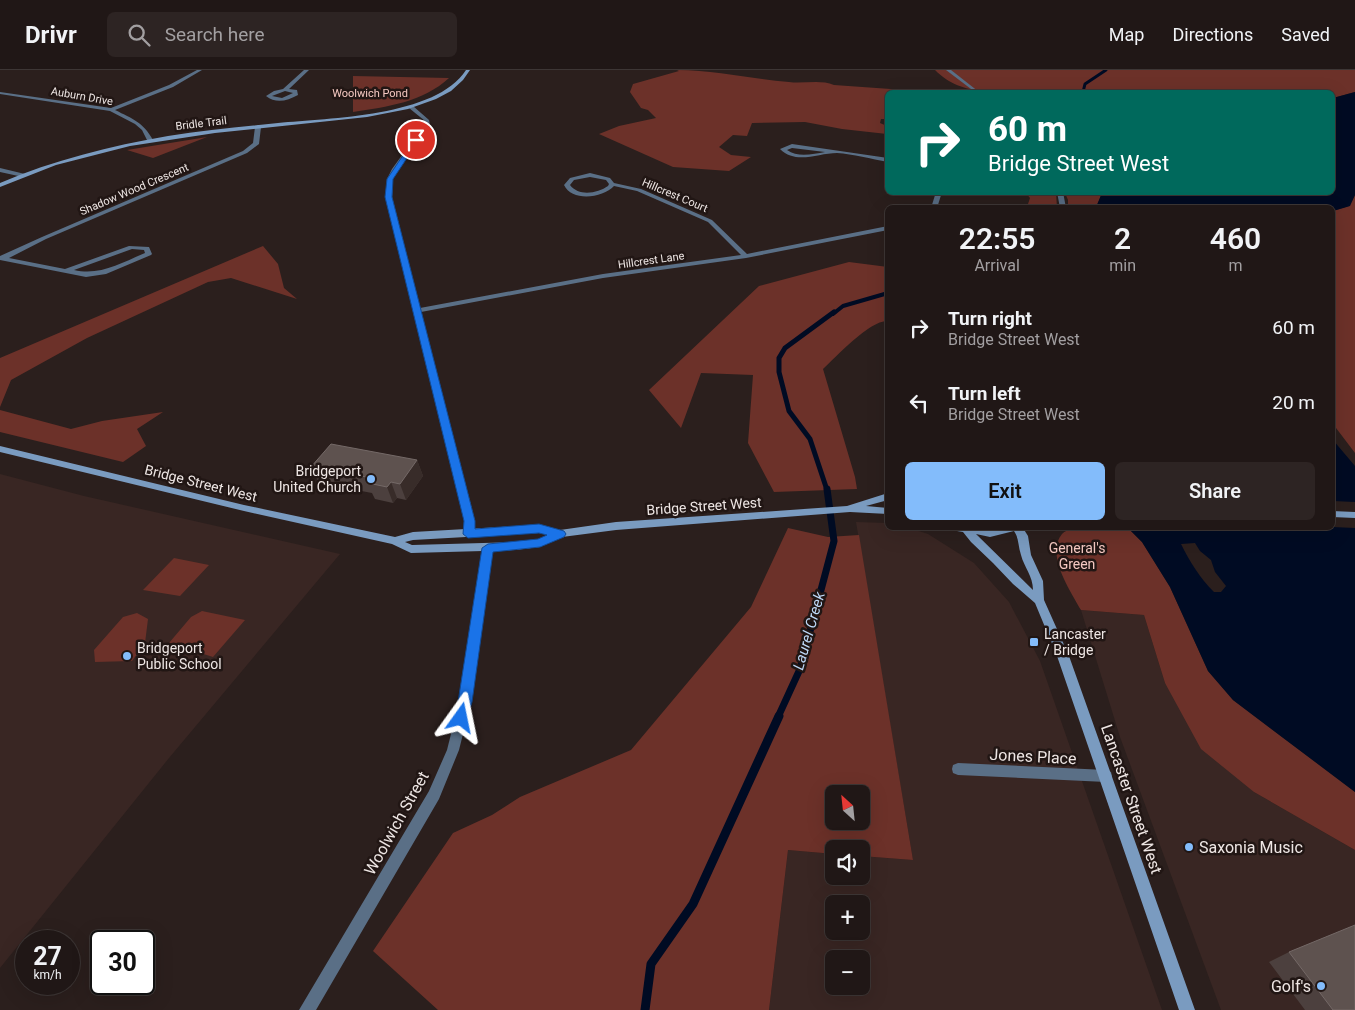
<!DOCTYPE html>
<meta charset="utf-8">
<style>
:root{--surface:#201716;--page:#2d2423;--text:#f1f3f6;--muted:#a29fa1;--line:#3d3635;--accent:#83bcfb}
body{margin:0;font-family:Roboto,sans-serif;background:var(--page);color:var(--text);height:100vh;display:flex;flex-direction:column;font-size:19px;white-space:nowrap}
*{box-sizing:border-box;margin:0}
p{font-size:16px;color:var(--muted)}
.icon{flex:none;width:28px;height:28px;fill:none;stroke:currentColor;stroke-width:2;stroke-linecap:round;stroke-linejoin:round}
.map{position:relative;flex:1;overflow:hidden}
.sheet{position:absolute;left:885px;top:135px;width:450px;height:325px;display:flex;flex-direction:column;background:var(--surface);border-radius:8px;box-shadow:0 5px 20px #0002,0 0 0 1px var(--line)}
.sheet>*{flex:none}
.banner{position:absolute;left:885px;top:20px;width:450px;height:105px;border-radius:8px;box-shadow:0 5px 20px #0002,0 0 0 1px var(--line);background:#00695c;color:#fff;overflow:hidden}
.needle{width:32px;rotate:333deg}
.tools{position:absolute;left:825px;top:715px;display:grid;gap:10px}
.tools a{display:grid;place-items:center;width:45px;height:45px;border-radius:8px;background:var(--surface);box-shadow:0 5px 20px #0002,0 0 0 1px var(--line);font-size:25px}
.speed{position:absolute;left:15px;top:860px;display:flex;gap:10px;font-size:25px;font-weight:700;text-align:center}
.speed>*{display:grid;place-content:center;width:65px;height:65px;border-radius:50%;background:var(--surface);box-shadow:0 5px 20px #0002,0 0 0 1px var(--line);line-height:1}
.speed small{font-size:12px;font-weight:400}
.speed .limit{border:2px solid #111;border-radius:8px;background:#fff;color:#111}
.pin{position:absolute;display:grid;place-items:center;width:42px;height:42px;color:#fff;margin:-21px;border:2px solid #fff;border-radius:50%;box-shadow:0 1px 5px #0007}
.me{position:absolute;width:55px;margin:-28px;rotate:12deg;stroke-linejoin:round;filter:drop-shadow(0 0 4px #0008)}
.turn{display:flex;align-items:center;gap:18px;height:105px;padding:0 20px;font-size:22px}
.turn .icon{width:65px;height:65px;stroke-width:2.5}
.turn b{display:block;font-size:35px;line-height:42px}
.eta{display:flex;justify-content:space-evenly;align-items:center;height:85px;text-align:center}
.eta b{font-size:30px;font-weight:600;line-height:35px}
.action{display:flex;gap:10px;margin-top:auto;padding:10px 20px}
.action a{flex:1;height:58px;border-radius:8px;background:var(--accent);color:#111;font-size:20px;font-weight:600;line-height:58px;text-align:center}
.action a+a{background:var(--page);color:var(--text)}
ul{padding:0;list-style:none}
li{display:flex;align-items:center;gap:15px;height:75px;padding:0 20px}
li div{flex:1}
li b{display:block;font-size:19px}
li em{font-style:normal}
header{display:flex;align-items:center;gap:30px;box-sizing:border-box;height:70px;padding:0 25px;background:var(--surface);border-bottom:1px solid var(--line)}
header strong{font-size:24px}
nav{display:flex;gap:28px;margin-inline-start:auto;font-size:18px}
.search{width:350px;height:45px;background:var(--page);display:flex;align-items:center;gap:12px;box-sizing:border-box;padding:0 18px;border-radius:8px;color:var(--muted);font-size:19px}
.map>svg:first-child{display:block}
.built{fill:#392623;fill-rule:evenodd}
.green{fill:#6c3129;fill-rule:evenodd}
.water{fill:#000b23;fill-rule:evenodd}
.pier{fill:#2b1f1d}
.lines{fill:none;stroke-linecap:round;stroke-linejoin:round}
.stream-far4{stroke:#000b23;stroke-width:3}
.stream-far3{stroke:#000b23;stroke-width:4}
.stream-far2{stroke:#000b23;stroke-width:5}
.stream-far1{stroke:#000b23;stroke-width:7}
.stream{stroke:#000b23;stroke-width:9}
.street{fill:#5a6f86;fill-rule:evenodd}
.secondary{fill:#7a9bc0;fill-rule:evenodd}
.wall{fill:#4c403e}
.shaded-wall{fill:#382c29}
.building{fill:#5e524f;stroke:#746967}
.route{fill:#1a73e8;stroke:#114b97}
.poi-dot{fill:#83bcfb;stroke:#211614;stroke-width:2}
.labels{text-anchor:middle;stroke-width:5;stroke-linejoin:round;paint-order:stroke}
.far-park-label{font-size:11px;fill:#f4c8c1;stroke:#211614}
.far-street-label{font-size:11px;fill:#eee6e4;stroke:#211614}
.poi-label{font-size:14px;fill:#eee6e4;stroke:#211614;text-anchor:start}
.street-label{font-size:14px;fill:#eee6e4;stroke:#211614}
.park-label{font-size:14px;fill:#f4c8c1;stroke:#211614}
.water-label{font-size:15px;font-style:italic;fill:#bed9f8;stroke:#211614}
.near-street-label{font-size:16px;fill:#eee6e4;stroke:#211614}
.near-poi-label{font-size:16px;fill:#eee6e4;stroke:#211614;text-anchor:start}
</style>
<header>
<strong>Drivr</strong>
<div class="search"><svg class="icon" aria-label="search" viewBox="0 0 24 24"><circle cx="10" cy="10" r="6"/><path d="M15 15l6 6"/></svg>Search here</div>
<nav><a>Map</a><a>Directions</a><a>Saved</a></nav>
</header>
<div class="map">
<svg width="1355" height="940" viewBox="0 0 1355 940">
<rect width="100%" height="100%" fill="#2b1f1d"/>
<path class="built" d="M0,404l84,22 256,58 -171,204 -169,210z
M856,452l31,1 1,5h21l19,6 46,29 35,39 31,59 122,349h-393l19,-160 46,4v22h27v-20l52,4zM834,834h27v27h-27zM834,889h27v27h-27z
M1081,540l63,5 21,68 89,109 101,58v160h-134l-101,-273z"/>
<path class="green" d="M677,0c39,0 74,9 112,12 15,2 31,-3 45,3l99,7 27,-2 13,2h-85l-1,27h-6l-1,4 7,3v8l-45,-5 -37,-7 -53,1 -5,13 -14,-1 -14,12 12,8 20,2 -22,14 -56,-4 -74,-33 20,-8 37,-8 -8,-8 -7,-2 -11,-16 3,-8 46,-13z
M935,0h420v22l-22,6 -1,-6h-349c-19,-4 -33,-7 -48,-22z
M353,6l96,2c-26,24 -62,29 -96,34z
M207,67l-54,21 -26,-8z
M1026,123h30l1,14h-30l3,-9z
M1065,123h37l-6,15 -28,-1v-7z
M1355,125v258l-22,-29v-213l16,-5z
M263,176l15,18 6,24 13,11 -66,-21 -23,4 -121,56 -76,42 -11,27v-49z
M849,192l39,5 -1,54c-18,0 -51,36 -64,48l32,108 2,12 -83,3 -26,-49 5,-68 -52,-2 -20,55 -32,-38 110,-104z
M0,340l71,19 31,-8 61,-9 -26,17 9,17 -23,16 -123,-30z
M788,458l40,9 31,-2 54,325 -52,-4v-7h-27v5l-46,-4 -19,160h-331l-65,-59 80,-118 39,-18 28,-18 111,-47 120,-143zM834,724h27v27h-27z
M1072,458h56l14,14 28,45 38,84 25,29 122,92v58l-101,-58 -53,-43 -36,-66 -21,-68 -63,-5c-10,-18 -36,-56 -19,-76 2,-2 7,-5 10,-6z
M174,488l35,7 -29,31 -37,-6z
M202,541l43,9 -32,37 -44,-14 22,-26z
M137,543l11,6 -3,24 -13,18 -37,1 -1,-12 29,-33z"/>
<path class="water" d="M1355,22v103l-5,11 -17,5 -1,-3 -236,-1 6,-14 230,-1 1,-94z
M1333,370l22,26v326l-122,-92 -25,-29 -38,-84 -28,-45 -14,-14h204zM1195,473l5,8 11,9 4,12 11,14 -5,6h-7c-14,-14 -24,-30 -33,-48z"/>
<path class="pier" d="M1333,431l22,1v26l-23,-1z"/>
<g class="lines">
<path class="stream-far4" d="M1083,22l2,-8 21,-14"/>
<path class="stream-far3" d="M833,244l10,-8 45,-13"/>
<path class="stream-far2" d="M827,420l-17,-51 -21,-28 -10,-39v-14l6,-10 49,-36"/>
<path class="stream-far1" d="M778,647l22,-48 34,-128 -7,-52"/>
<path class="stream" d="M645,940l6,-46 42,-60 86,-188"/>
<path class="street" d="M197,0h5l-29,17 -58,23c18,9 28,12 38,30l-3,2 -3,-2 -5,-10 -7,-6 -25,-13 -110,-17v-2l111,16 58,-23z
M304,0h5l-20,19 8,1 1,5c-11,6 -22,9 -32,1l8,-5 9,-2zM285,21l8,2 -11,5 -10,-2z
M946,0h5l28,22h-4z
M409,36h4l16,14 1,5 -32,44 -5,10 -1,18 28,111 183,-34 138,-19 -33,-33 -71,-31 -23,-5c-11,12 -42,16 -50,-1l6,-7 20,-5 20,5 4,5 27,6 71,31 35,34 141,-28v4l-142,28 -143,20 -182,34 54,209 -2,13 -5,4 -5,-4 2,-13 -79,-324 1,-18 5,-10 32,-44 1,-4 -16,-13zM590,107l16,3 3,4 -1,2c-10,7 -29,11 -38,-1l4,-5z
M258,55l3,2 -2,17 -12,9 -201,86 -37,19 56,11 64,-23 20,1 3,7 -1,1 -45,19 -20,3 -86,-17v-4l42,-19 201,-86 10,-8 2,-16zM132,179l12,1 1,3c-24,10 -45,23 -71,17z
M792,74l96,14v4c-17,-3 -35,-8 -51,-9 -19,0 -41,12 -57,-4zM792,78l33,4c-12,2 -27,6 -38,-2z
M0,98l25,6 1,1 -3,2 -23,-5z
M936,122h6l-5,16h-6z
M1057,122h6l3,16h-6z
M488,474l5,4 -22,154 -12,48 -20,49 -123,211h-17l130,-219 18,-41 12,-48 24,-154z
M958,693l148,7 5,2 1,4 -1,4 -5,2 -148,-7 -5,-2 -1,-4 1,-4z"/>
<path class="secondary" d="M466,0h4l-7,10 -12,11 -15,8 -28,10 -41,8 -152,16 -85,13 -74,19 -56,22v-4c54,-23 110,-37 168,-47 36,-6 73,-9 110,-13 51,-5 158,-6 188,-53z
M0,376l244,59 151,32 18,-5 126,-7 21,5 56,-8 231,-16 41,-13v7l-22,6 22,2v6l-38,-2 -234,18 -54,7 -22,10 -25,3 -104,3 -19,-9 -148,-33 -244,-59zM539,463l10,2 -11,5 -23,2 -103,3 -7,-3 8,-2z
M1332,441l23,1v6l-23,-1z
M955,458h23l12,1 8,-1h25l5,8 3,19 12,26 1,19 25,56 126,354h-16l-122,-354 -22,-53 -22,-19 -20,-21 -22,-21 -8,-10 -6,-1zM1014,461c5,7 4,15 7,24 3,12 12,21 12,35l-57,-56 14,3z"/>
</g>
<path class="wall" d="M417,390l6,16 -17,24 -9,-2 -4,5 -18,-4 -3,-6 -53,-10 -8,-16z
M1289,882l66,58h-50l-36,-48z"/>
<path class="shaded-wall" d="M417,390l6,16 -17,24 -6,-16z
M391,412l6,16 -4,5 -6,-16z"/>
<path class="building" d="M331,374l86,16 -17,24 -9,-2 -4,5 -19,-4 4,-5 -61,-11z
M1355,855v85h-22l-44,-58z"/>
<path class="route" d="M414,69l5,1 -26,39 -1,18 83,324v8l64,-5 25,7 2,3 -2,3 -24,10 -47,5 -21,150 -6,20 -5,2 -5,-2 -2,-4 4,-16 24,-154 6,-4 50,-5 9,-4 -8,-2 -71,5 -5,-4 1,-13 -79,-324 2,-18z"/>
<g class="poi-dot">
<circle cx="371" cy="409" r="5"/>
<rect x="1029" y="567" width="10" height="10" rx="2.5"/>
<circle cx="127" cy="586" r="5"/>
<circle cx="1189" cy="777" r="5"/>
<circle cx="1321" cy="916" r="5"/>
</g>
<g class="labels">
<g class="far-park-label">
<text x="370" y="27">Woolwich Pond</text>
</g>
<g class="far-street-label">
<text transform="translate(82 26) rotate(10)" y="4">Auburn Drive</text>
<text transform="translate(201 53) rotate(-7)" y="4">Bridle Trail</text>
<text transform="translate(134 119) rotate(-23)" y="4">Shadow Wood Crescent</text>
<text transform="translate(675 125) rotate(23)" y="4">Hillcrest Court</text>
<text transform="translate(651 190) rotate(-8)" y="4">Hillcrest Lane</text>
</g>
<g class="poi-label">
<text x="361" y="406" text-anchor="end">Bridgeport<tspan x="361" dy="16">United Church</tspan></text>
<text x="1044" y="569">Lancaster<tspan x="1044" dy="16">/ Bridge</tspan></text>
<text x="137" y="583">Bridgeport<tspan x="137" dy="16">Public School</tspan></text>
</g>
<g class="street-label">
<text transform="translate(201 413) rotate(14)" y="5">Bridge Street West</text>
<text transform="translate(704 436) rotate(-4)" y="5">Bridge Street West</text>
</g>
<g class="park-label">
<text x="1077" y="483">General's<tspan x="1077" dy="16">Green</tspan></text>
</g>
<g class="water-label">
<text transform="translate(809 561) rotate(-74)" y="5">Laurel Creek</text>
</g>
<g class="near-street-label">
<text transform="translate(1033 686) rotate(3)" y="6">Jones Place</text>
<text transform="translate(1132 729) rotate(71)" y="6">Lancaster Street West</text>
<text transform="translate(396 753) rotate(-61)" y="6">Woolwich Street</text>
</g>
<g class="near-poi-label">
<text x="1199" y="783">Saxonia Music</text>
<text x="1311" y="922" text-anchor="end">Golf's</text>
</g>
</g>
</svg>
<div class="tools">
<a><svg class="needle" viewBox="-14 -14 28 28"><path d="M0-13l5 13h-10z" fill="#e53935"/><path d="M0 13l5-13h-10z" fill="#a29fa1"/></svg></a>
<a><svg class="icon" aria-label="sound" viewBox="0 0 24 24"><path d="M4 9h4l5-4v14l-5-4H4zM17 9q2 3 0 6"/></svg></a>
<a>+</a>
<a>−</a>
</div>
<div class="speed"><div>27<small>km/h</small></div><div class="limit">30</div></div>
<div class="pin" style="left:416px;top:70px;background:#d93025"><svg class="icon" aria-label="arrive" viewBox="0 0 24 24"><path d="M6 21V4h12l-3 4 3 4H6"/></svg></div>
<svg class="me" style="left:461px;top:648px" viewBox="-20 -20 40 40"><path d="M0-17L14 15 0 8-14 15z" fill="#1a73e8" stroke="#fff" stroke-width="4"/></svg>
<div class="banner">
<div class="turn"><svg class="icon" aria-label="right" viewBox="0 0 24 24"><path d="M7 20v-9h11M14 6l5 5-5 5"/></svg><div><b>60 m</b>Bridge Street West</div></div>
</div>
<section class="sheet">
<div class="eta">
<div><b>22:55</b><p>Arrival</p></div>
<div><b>2</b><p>min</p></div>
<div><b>460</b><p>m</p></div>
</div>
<ul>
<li><svg class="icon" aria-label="right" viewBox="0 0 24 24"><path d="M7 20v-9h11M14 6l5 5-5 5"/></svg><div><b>Turn right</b><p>Bridge Street West</p></div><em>60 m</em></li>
<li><svg class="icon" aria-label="left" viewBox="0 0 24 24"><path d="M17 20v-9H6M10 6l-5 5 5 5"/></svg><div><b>Turn left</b><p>Bridge Street West</p></div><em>20 m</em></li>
</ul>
<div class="action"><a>Exit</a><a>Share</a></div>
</section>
</div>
